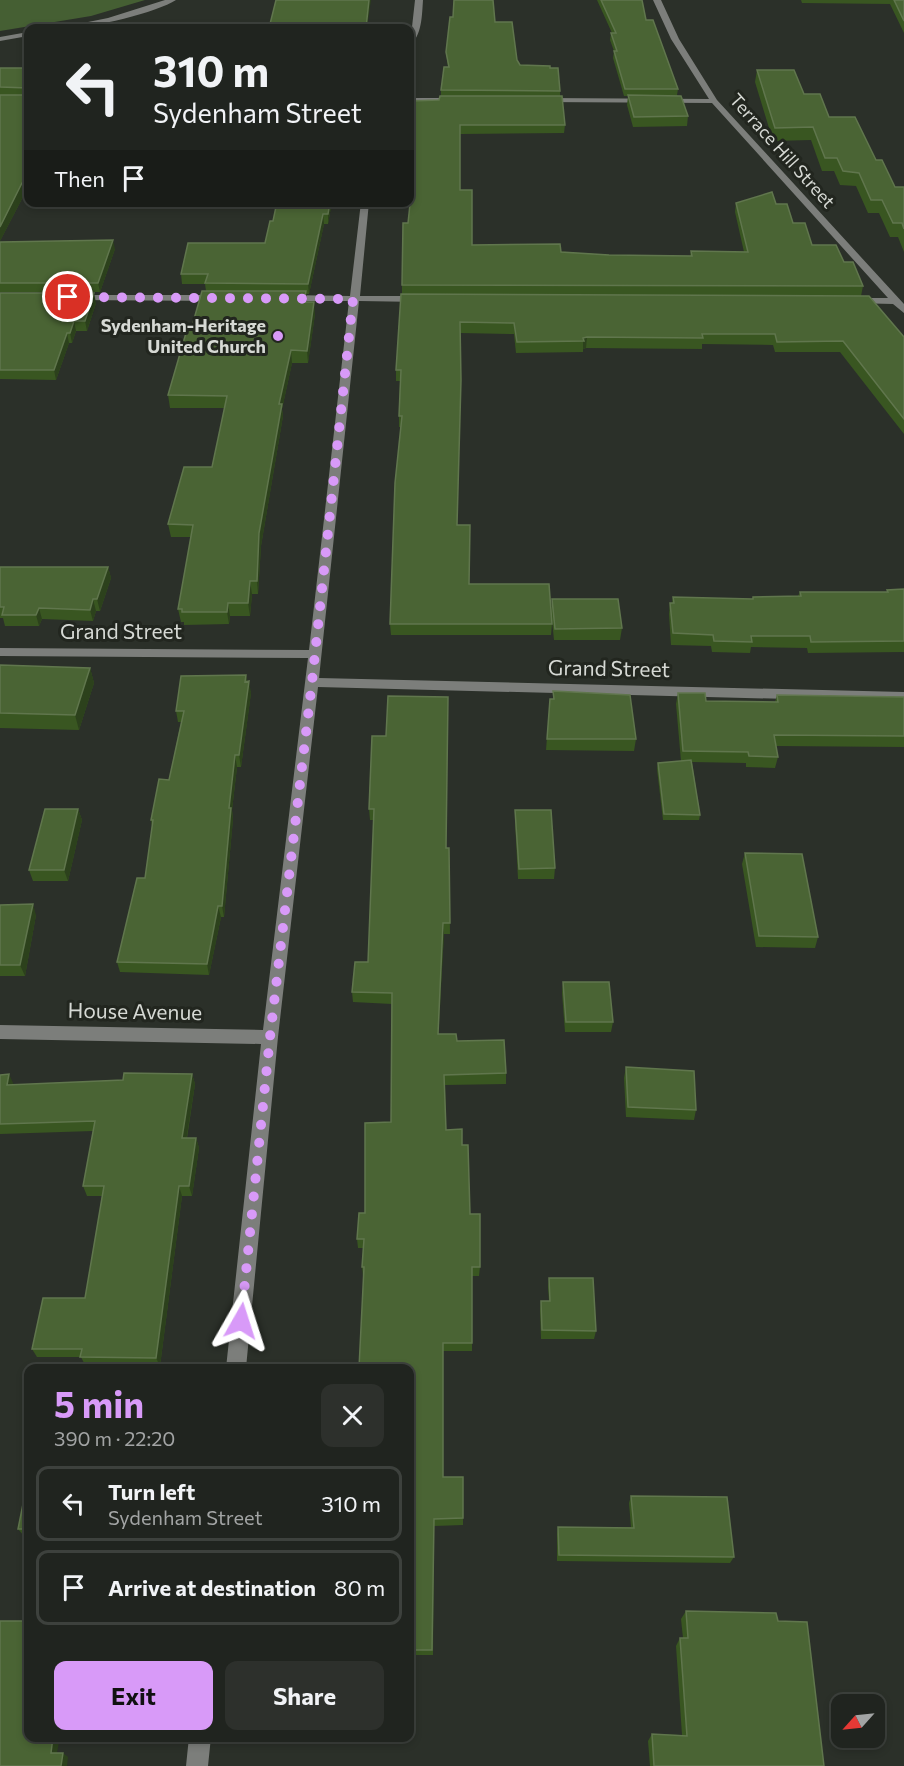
<!DOCTYPE html>
<meta charset="utf-8">
<style>
:root{--surface:#20241f;--page:#2d302c;--text:#f1f3f6;--muted:#a2a4a4;--line:#3d413d;--accent:#d89af8}
body{margin:0;font-family:Commissioner,sans-serif;background:var(--page);color:var(--text);height:100vh;display:flex;flex-direction:column;font-size:22px;white-space:nowrap}
*{box-sizing:border-box;margin:0}
p{font-size:20px;color:var(--muted)}
.icon{flex:none;width:33px;height:33px;fill:none;stroke:currentColor;stroke-width:2;stroke-linecap:round;stroke-linejoin:round}
.map{position:relative;flex:1;overflow:hidden}
.sheet{position:absolute;left:24px;top:1364px;width:390px;height:378px;display:flex;flex-direction:column;background:var(--surface);border-radius:12px;box-shadow:0 3px 9px #0003,0 0 0 2px var(--line)}
.sheet>*{flex:none}
.guide{position:absolute;left:24px;top:24px;width:390px;height:183px;border-radius:12px;box-shadow:0 3px 9px #0003,0 0 0 2px var(--line);background:#20241f;color:var(--text);overflow:hidden}
.needle{width:39px;rotate:243deg}
.buttons{position:absolute;left:831px;top:1694px;display:grid;gap:12px}
.buttons a{display:grid;place-items:center;width:54px;height:54px;border-radius:12px;background:var(--surface);box-shadow:0 3px 9px #0003,0 0 0 2px var(--line);font-size:30px}
.pin{position:absolute;display:grid;place-items:center;width:51px;height:51px;color:#fff;margin:-26px;border:3px solid #fff;border-radius:50%;box-shadow:0 2px 6px #0007}
.me{position:absolute;width:66px;margin:-33px;rotate:6deg;stroke-linejoin:round;filter:drop-shadow(0 0 4px #0008)}
.turn{display:flex;align-items:center;gap:21px;height:126px;padding:0 30px;font-size:27px}
.turn .icon{width:78px;height:78px;stroke-width:2.5}
.turn b{display:block;font-size:42px;line-height:51px}
.then{display:flex;align-items:center;height:57px;padding:0 30px;background:#0003;gap:12px;font-size:22px}
.round{display:grid;place-items:center;flex:none;width:63px;height:63px;border-radius:12px;background:var(--page)}
.head{display:flex;align-items:center;justify-content:space-between;height:102px;padding:0 30px}
h1{font-size:36px;font-weight:700;line-height:45px;color:var(--accent)}
.action{display:flex;gap:12px;margin-top:auto;padding:12px 30px}
.action a{flex:1;height:69px;border-radius:12px;background:var(--accent);color:#111;font-size:24px;font-weight:700;line-height:69px;text-align:center}
.action a+a{background:var(--page);color:var(--text)}
ul{padding:0;list-style:none}
li{display:flex;align-items:center;gap:18px;height:75px;margin:0 12px 9px;padding:0 18px;border:3px solid var(--line);border-radius:12px}
li div{flex:1}
li b{display:block;font-size:22px}
li em{font-style:normal}
.map>svg:first-child{display:block}
.green{fill:#455f33}
.lines{fill:none;stroke-linecap:round;stroke-linejoin:round}
.minor{fill:#7c7e7b;fill-rule:evenodd}
.wall{fill:#395621}
.shaded-wall{fill:#2c411c}
.building{fill:#4a6434;stroke:#60764d;stroke-width:1.5}
.route{stroke:#d89af8;stroke-width:10;stroke-dasharray:0 18}
.poi-dot{fill:#d89af8;stroke:#22261f;stroke-width:2}
.labels{text-anchor:middle;stroke-width:6;stroke-linejoin:round;paint-order:stroke}
.far-street-label{font-size:18px;fill:#d6d9d4;stroke:#22261f}
.far-poi-label{font-size:18px;font-weight:bold;fill:#d6d9d4;stroke:#22261f;text-anchor:end}
.street-label{font-size:21px;fill:#d6d9d4;stroke:#22261f}
</style>
<div class="map">
<svg width="904" height="1766" viewBox="0 0 904 1766">
<rect width="100%" height="100%" fill="#2b3029"/>
<path class="green" d="M0,0h145l-54,16 -91,15z"/>
<g class="lines">
<path class="minor" d="M165,0h11c-20,13 -94,31 -118,28l50,-10z
M415,0h8c-1,15 -1,36 -13,45z
M653,0h8l18,39 38,61 187,204v9l-11,-9 -41,-1v-4l3,-1h33l-176,-195 -172,-1v-4h3l166,1 -38,-60z
M28,32v4l-28,5v-4z
M410,98h49l4,2 -4,2h-49z
M361,202h8l-9,94h60l5,3 -5,3 -61,-1 -40,377 585,14v10l-586,-15 -40,350 -32,331h-20l35,-324 -261,-5v-14l263,5 45,-372 -308,-2v-8l309,2 40,-349h-61l-5,-3 5,-3 62,1z
M75,295h144l5,3 -5,3 -147,-1 -2,-2z
M189,1737h22l-3,29h-22z"/>
</g>
<path class="wall" d="M597,0h45l4,20 32,69 -1,6 11,21 -1,10 -54,1 -6,-22 1,-9h-4l-11,-38 1,-7 -4,-11 1,-7h1z
M801,0h103v33l-14,-29 -88,-1z
M495,22l25,43 30,3 10,23v5l5,29 -1,8 -104,1v56l12,55 137,10 81,1 1,-5 53,1 -9,-40 1,-9 40,1 36,41 32,17 19,24 -2,10 -459,-2v-9l12,-119h-4v-65l29,-1 2,-4v-6l7,-23 -2,-15z
M0,68h28v125h-3l-25,48z
M757,70l47,24 72,66 19,27h9v65l-6,-15h-8l-11,-24h-11l-12,-27 -16,-1 -6,-14h-12l-11,-31 -38,1 -18,-59z
M277,202h57v5h-3l-3,17h-4l-15,70h-3l1,8 8,12 -7,49h-16l-10,46 1,7 -22,130 -3,48h-6l-2,22h-20l-1,8 -45,1v-3h-3l-3,-13 13,-72h-20l-3,-13 44,-57 13,-59h-55l-2,-13 24,-69 14,-35 -1,-7h-23l-1,-10 84,-31 8,-22z
M0,242l115,7 -15,43h-100z
M0,293l96,10 -9,28h-11l-4,12h-3l-13,37 -56,-1z
M401,294l503,43v97l-64,-82h-65l-2,-7 -71,-1v5l-116,-1 -3,1v3l-67,1 -2,-19 -54,-1 -3,192 12,59 83,40 -1,11h-160l-1,-11 11,-197h-2v-11l1,-35h-4v-11z
M0,567h108l3,11 -11,33h-4l-3,10 -51,-2 -3,7h-34l-2,-8h-3z
M904,589v63l-96,1 -1,-5 -56,-1 -1,6 -38,-1 -1,-6 -40,-1 -2,-31 1,-11h2l1,-6 79,2 1,-2 45,-1 2,-4h87v-2z
M552,599l70,29 -2,12h-66l-3,-30z
M0,665l90,3 4,15 -15,47 -79,-2z
M246,675l1,6 4,12 -10,74h-4l-5,43 1,9 -9,98h-3l-12,58 -89,-3 -3,-10 28,-84 7,-52 -1,-6 18,-40 12,-58h-3l-2,-11z
M553,691l83,48 -2,12 -88,-1 4,-51h3z
M678,693l28,8 69,1 2,-7 127,2v50l-128,-1 2,11 -3,11 -29,-1v-4l-54,-1 8,53 -1,5h-36l-6,-51 1,-6 23,-2 -5,-57z
M372,736l74,112h3l1,86h-6l-6,100 19,7 49,32v11l-61,1 1,45 16,15 8,69 10,53 -1,9h-7v75h-29v126h20v48l-29,1 -1,129h-23v-287l-46,-92h-1l-1,-9 1,-19h-5l-1,-9 34,-117 1,-118 -39,-2 -1,-10 16,-30 6,-142h-4l-1,-11z
M78,809l4,11 -14,61h-35l-4,-11z
M515,810l40,58 -1,11h-36l-3,-58z
M745,853l73,84 -3,11 -59,-1 -14,-83z
M0,905l36,10 -11,61h-25z
M563,982l50,40 -2,10h-46l-3,-39z
M626,1067l70,43 -2,10 -68,-3 -2,-39z
M192,1074l3,10 -8,54h9l3,10 -7,48h-10l-22,170 -75,-1 -4,-8h-44l-5,-8 53,-51 17,-102h-15l-4,-10 10,-55 -93,3v-59l14,10 109,-5z
M549,1278l47,53 -2,8h-53l-1,-29 1,-9h8l-1,-14z
M631,1496l103,61 -4,6 -173,-2v-27l1,-7h73l-2,-24z
M28,1499v37h-4l-6,-7z
M686,1611l92,10 46,145h-174l-2,-25 4,-7 30,1 -6,-89 4,-8h3l-2,-19z"/>
<path class="shaded-wall" d="M369,0h2l-4,28h-1z
M22,183l3,10 -25,48v-14z
M330,202h1v5l-3,17v-10z
M323,214l1,10 -15,70 -1,-10z
M113,240l2,9 -15,43 -2,-9z
M306,291l1,12 -3,-1z
M94,293l2,10 -9,28 -2,-10z
M314,302l1,12 -7,49 -1,-12z
M74,321l2,10 -4,12 -2,-10z
M67,333l2,10 -13,37 -2,-10z
M587,337l-1,11 -3,1v-11z
M291,350l1,13 -10,46 1,7 -22,130 -3,48 -1,-13 2,-48 20,-129z
M108,567l3,11 -11,33 -3,-12z
M250,581l2,13 -2,22 -2,-13z
M93,599l3,12 -3,10 -3,-11z
M228,603l2,13 -1,8 -2,-12z
M39,608l3,11 -3,7 -3,-11z
M90,668l4,15 -15,47 -4,-15z
M249,681l2,12 -10,74 -2,-12z
M235,755l2,12 -5,43 1,9 -9,98 -2,-11 7,-98z
M78,809l4,11 -14,61 -4,-11z
M33,904l3,11 -11,61 -5,-11z
M218,906l3,11 -12,58 -2,-11z
M443,923l1,11 -6,111v-11z
M9,1074l5,11h-7z
M192,1074l3,10 -10,64 -3,-10z
M196,1138l3,10 -7,48 -3,-10z
M179,1186l3,10 -22,170 -4,-8z
M53,1737h7l-4,21 -5,-5z
M63,1753l5,4 -1,9h-6z"/>
<path class="building" d="M276,0h93l-3,28h-97z
M454,0h39l2,22h17l5,38 3,5 30,1v2h8l2,23 -119,-1 3,-23h5l-3,-15 4,-35h3z
M601,0h41l4,20h7l25,69h-53l-11,-38h3l-6,-18h5z
M894,0h10v21z
M0,68h28v115h-6l-22,44v-132h26l2,-7 -28,-1z
M757,70h37l10,24h16l9,23h26l21,43h6l13,27h9v42l-2,-6h-9l-11,-23h-11l-12,-27 -16,-2 -6,-13h-12l-12,-31 -38,1z
M628,95l53,1 7,20 -54,1z
M440,96h122l3,29h-105v65h12v55l88,-1 1,8 48,3 83,1 -1,-5 57,1 -12,-49 36,-11 4,12h11l6,19h12l7,22h24l8,17h9l10,24 -461,-1 1,-62h5l7,-66h-5v-56l29,-1z
M277,202h53l-2,12h-5l-15,70 -103,-1 3,-9h-27l7,-31h77l5,-22h3z
M113,240l-15,43h-98v-41z
M202,291h104l-2,11h10l-7,49 -16,-1 -12,54h3l-23,129 -2,48h-7l-2,22h-20l-1,9h-45v-3h-4l15,-84 -25,-1 16,-57h28l15,-71 -59,-1 20,-69h4z
M0,293h94l-9,28h-11l-4,12h-3l-13,37h-54z
M401,294l468,2 35,41v82l-61,-78 -66,1 -2,-8h-73l1,4 -116,-1 -4,1 1,3 -67,1 -3,-19 -54,-1 1,58 -4,145h13l-1,59h80l3,40h-162l5,-141 7,-67h-3l2,-46h-5z
M0,567h108l-11,32h-4l-3,11 -51,-2 -3,7h-34l2,-8h-4z
M904,589v52l-93,1 -1,-6h-59l1,6 -38,-1 -1,-6 -40,-2 -3,-30h4l-1,-6 80,2v-2l48,-1 -1,-4h88l-1,-2z
M552,599h66l4,29 -67,1z
M0,665l90,3 -15,47 -75,-2z
M246,675l-1,7 4,-1 -10,74h-4l-6,53h2l-9,98h-4l-11,58 -90,-2 20,-84h8l8,-58h-2l8,-41 10,1 15,-69h-8l5,-35z
M553,691l77,4 6,44h-89l3,-40h4z
M678,693h27l1,8 72,1 -1,-7 127,2v39l-130,-1 4,22 -29,-1 -1,-4 -65,-1z
M388,696l60,1 -2,151h3l1,75h-7l-5,111h18l1,7 47,-1 2,33 -62,2 2,55 16,-1v16h6l2,69h10v53h-8v76h-29v134h20v41l-29,1 -2,131h-22v-282h-51l5,-101h-2l2,-28h-7l2,-26h6v-90l26,-1 1,-129 -40,-1 3,-30h13l6,-153h-5l3,-73h14z
M691,760l9,55 -36,-1 -6,-51z
M45,809h33l-14,61h-35z
M515,810h36l4,58 -36,1z
M745,853l57,1 16,83 -59,-1z
M33,904l-13,61h-20v-60z
M563,982h46l4,40h-47z
M626,1067l68,4 2,39 -68,-3z
M124,1073l68,1 -10,64h14l-7,48h-10l-23,172 -76,-1 2,-8h-50l11,-51h42l19,-112h-21l12,-65 -95,3v-49l9,-1 -2,11 116,-5z
M549,1278h44l3,53 -54,-1 -1,-29h9z
M631,1496l96,1 7,60 -175,-2 -1,-28 76,1z
M24,1499h4v30h-10z
M26,1609h2v128h25l-2,16h12l-2,13h-61v-145h24z
M686,1611l90,2 2,8 29,1 17,144h-170l-2,-32 35,2 -7,-98h8z"/>
<g class="lines">
<path class="route" d="M68,297l285,2 -41,383 -42,355 -29,284"/>
</g>
<circle class="poi-dot" cx="278" cy="336" r="6"/>
<g class="labels">
<g class="far-street-label">
<text transform="translate(782 151) rotate(48)" y="6">Terrace Hill Street</text>
</g>
<g class="far-poi-label">
<text x="266" y="332">Sydenham-Heritage<tspan x="266" dy="21">United Church</tspan></text>
</g>
<g class="street-label">
<text x="121" y="639">Grand Street</text>
<text transform="translate(609 669) rotate(1)" y="7">Grand Street</text>
<text transform="translate(135 1012) rotate(1)" y="7">House Avenue</text>
</g>
</g>
</svg>
<div class="buttons">
<a><svg class="needle" viewBox="-14 -14 28 28"><path d="M0-13l5 13h-10z" fill="#e53935"/><path d="M0 13l5-13h-10z" fill="#a2a4a4"/></svg></a>
</div>
<div class="pin" style="left:68px;top:297px;background:#d93025"><svg class="icon" aria-label="arrive" viewBox="0 0 24 24"><path d="M6 21V4h12l-3 4 3 4H6"/></svg></div>
<svg class="me" style="left:241px;top:1321px" viewBox="-20 -20 40 40"><path d="M0-17L14 15 0 8-14 15z" fill="#d89af8" stroke="#fff" stroke-width="4"/></svg>
<div class="guide">
<div class="turn"><svg class="icon" aria-label="left" viewBox="0 0 24 24"><path d="M17 20v-9H6M10 6l-5 5 5 5"/></svg><div><b>310 m</b>Sydenham Street</div></div>
<div class="then">Then<svg class="icon" aria-label="arrive" viewBox="0 0 24 24"><path d="M6 21V4h12l-3 4 3 4H6"/></svg></div>
</div>
<section class="sheet">
<div class="head"><div><h1>5 min</h1><p>390 m · 22:20</p></div><a class="round"><svg class="icon" aria-label="close" viewBox="0 0 24 24"><path d="M6 6l12 12M18 6L6 18"/></svg></a></div>
<ul>
<li><svg class="icon" aria-label="left" viewBox="0 0 24 24"><path d="M17 20v-9H6M10 6l-5 5 5 5"/></svg><div><b>Turn left</b><p>Sydenham Street</p></div><em>310 m</em></li>
<li><svg class="icon" aria-label="arrive" viewBox="0 0 24 24"><path d="M6 21V4h12l-3 4 3 4H6"/></svg><div><b>Arrive at destination</b></div><em>80 m</em></li>
</ul>
<div class="action"><a>Exit</a><a>Share</a></div>
</section>
</div>
